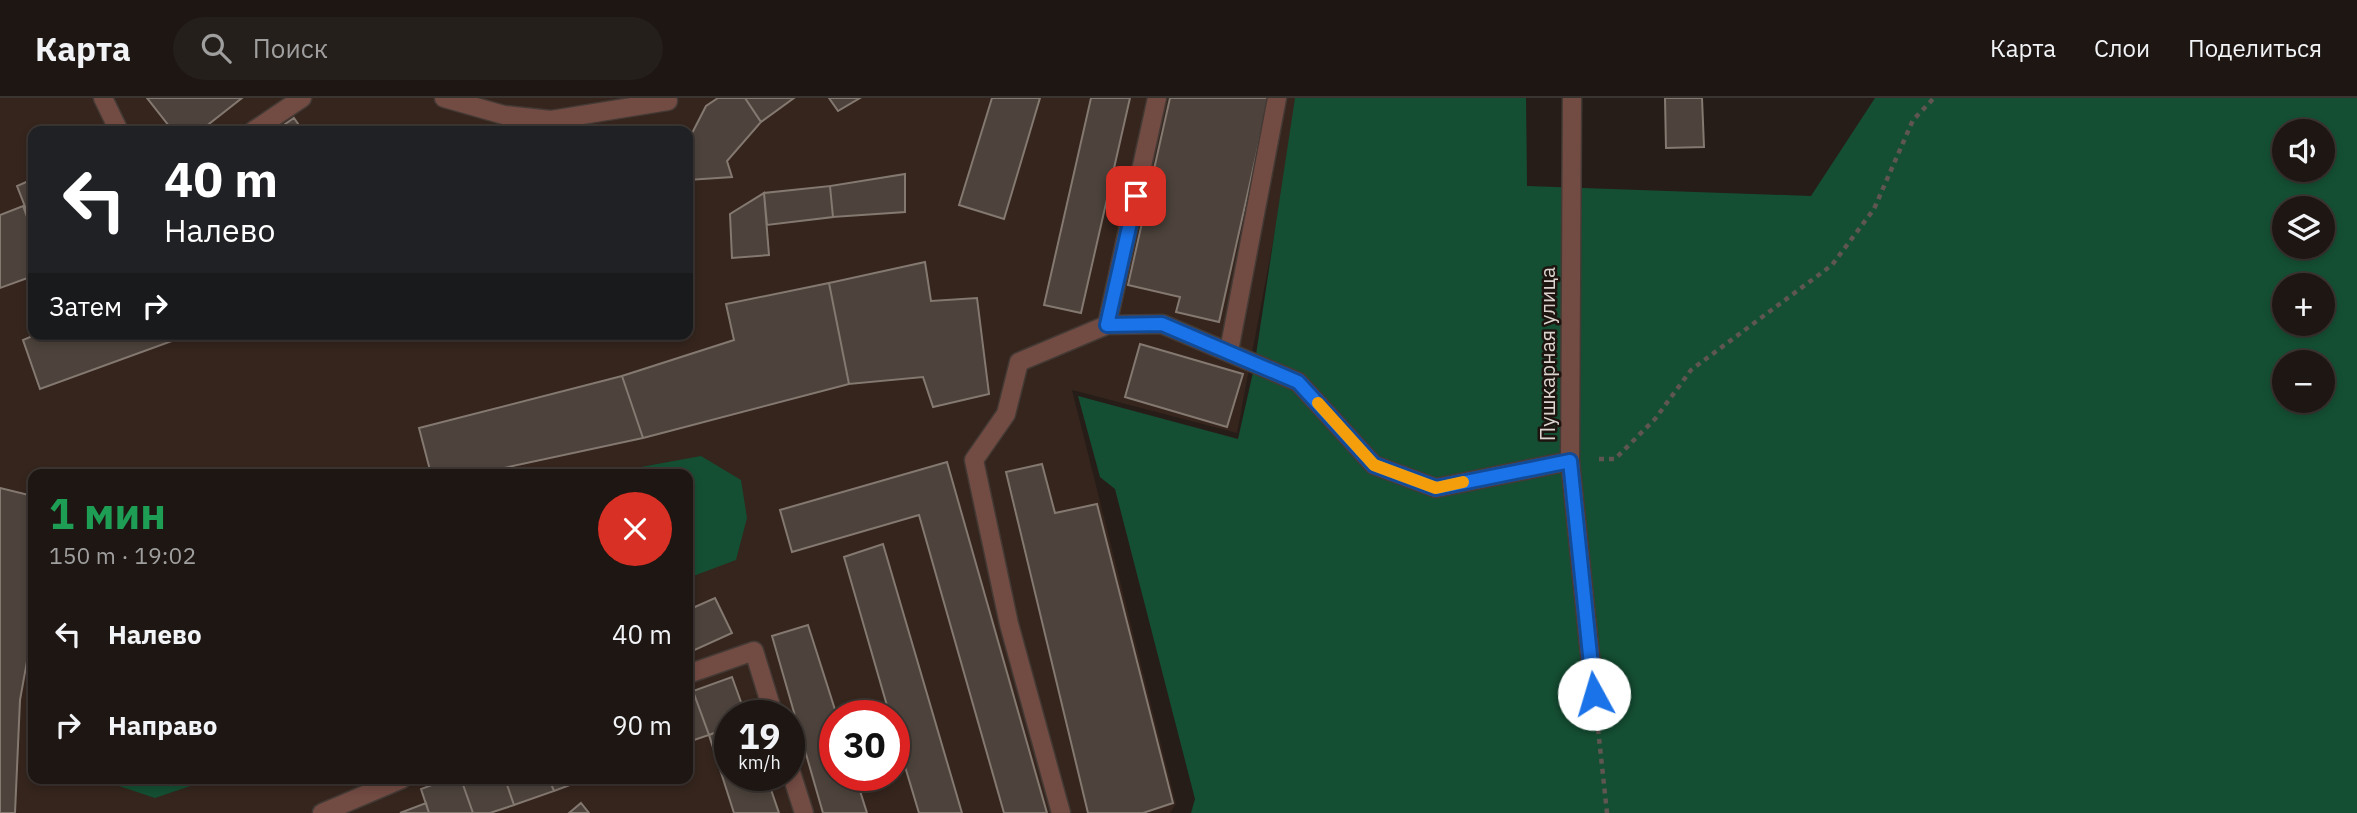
<!DOCTYPE html>
<html lang="ru">
<meta charset="utf-8">
<style>
:root{--surface:#1d1612;--page:#251f1b;--text:#f1f3f6;--muted:#a09f9f;--line:#3b3532}
body{margin:0;font-family:"IBM Plex Sans",sans-serif;background:var(--page);color:var(--text);height:100vh;display:flex;flex-direction:column;font-size:26px;white-space:nowrap}
*{box-sizing:border-box;margin:0}
p{font-size:23px;color:var(--muted)}
.icon{flex:none;width:38px;height:38px;fill:none;stroke:currentColor;stroke-width:2;stroke-linecap:round;stroke-linejoin:round}
.map{position:relative;flex:1;overflow:hidden}
.panel{position:absolute;left:28px;top:371px;width:665px;height:315px;display:flex;flex-direction:column;background:var(--surface);border-radius:14px;box-shadow:0 4px 10px #0003,0 0 0 2px var(--line)}
.panel>*{flex:none}
.guide{position:absolute;left:28px;top:28px;width:665px;height:214px;border-radius:14px;box-shadow:0 4px 10px #0003,0 0 0 2px var(--line);background:#202124;color:#fff;overflow:hidden}
.fabs{position:absolute;left:2272px;top:21px;display:grid;gap:14px}
.fabs a{display:grid;place-items:center;width:63px;height:63px;border-radius:50%;background:var(--surface);box-shadow:0 4px 10px #0003,0 0 0 2px var(--line);font-size:35px}
.speed{position:absolute;left:714px;top:602px;display:flex;gap:14px;font-size:35px;font-weight:700;text-align:center}
.speed>*{display:grid;place-content:center;width:91px;height:91px;border-radius:50%;background:var(--surface);box-shadow:0 4px 10px #0003,0 0 0 2px var(--line);line-height:1}
.speed small{font-size:18px;font-weight:400}
.speed .limit{border:10px solid #d22;background:#fff;color:#111}
.pin{position:absolute;display:grid;place-items:center;width:60px;height:60px;color:#fff;margin:-30px;border-radius:14px;box-shadow:0 4px 10px #0006}
.me{position:absolute;width:77px;margin:-38px;rotate:354deg;stroke-linejoin:round;filter:drop-shadow(0 0 5px #0008)}
.turn{display:flex;align-items:center;gap:24px;height:147px;padding:0 21px;font-size:32px}
.turn .icon{width:91px;height:91px;stroke-width:2.5}
.turn b{display:block;font-size:49px;line-height:60px}
.then{display:flex;align-items:center;height:66px;padding:0 21px;background:#0003;gap:14px;font-size:26px}
.round{display:grid;place-items:center;flex:none;width:74px;height:74px;border-radius:37px;background:var(--page)}
.overview{display:flex;align-items:center;justify-content:space-between;height:119px;padding:0 21px}
h1{font-size:42px;font-weight:700;line-height:52px;color:#1e9e55}
ul{padding:0;list-style:none}
li{display:flex;align-items:center;gap:21px;height:91px;padding:0 21px}
li div{flex:1}
li b{display:block;font-size:26px}
li em{font-style:normal}
header{display:flex;align-items:center;gap:42px;box-sizing:border-box;height:98px;padding:0 35px;background:var(--surface);border-bottom:2px solid var(--line)}
header strong{font-size:33px}
nav{display:flex;gap:38px;margin-inline-start:auto;font-size:24px}
.search{width:490px;height:63px;background:var(--page);display:flex;align-items:center;gap:18px;box-sizing:border-box;padding:0 24px;border-radius:38px;color:var(--muted);font-size:26px}
.map>svg:first-child{display:block}
.built{fill:#35251d;fill-rule:evenodd}
.green{fill:#144f33;fill-rule:evenodd}
.building{fill:#4d433c;stroke:#847971;stroke-width:2}
.lines{fill:none;stroke-linecap:round;stroke-linejoin:round}
.lane-casing{stroke:#443a35;stroke-width:21}
.street-casing{stroke:#443a35;stroke-width:21}
.path{stroke:#5f5651;stroke-width:4.5;stroke-dasharray:5 5;stroke-linecap:butt}
.lane{stroke:#724b43;stroke-width:18}
.street{stroke:#724b43;stroke-width:18}
.route-casing{stroke:#114b97;stroke-width:18}
.route{stroke:#1a73e8;stroke-width:12}
.slow{stroke:#f59e0b;stroke-width:12}
.labels{text-anchor:middle;stroke-width:5;stroke-linejoin:round;paint-order:stroke}
.street-label{font-size:21px;fill:#dad3cf;stroke:#1e140f}
</style>
<header>
<strong>Карта</strong>
<div class="search"><svg class="icon" aria-label="search" viewBox="0 0 24 24"><circle cx="10" cy="10" r="6"/><path d="M15 15l6 6"/></svg>Поиск</div>
<nav><a>Карта</a><a>Слои</a><a>Поделиться</a></nav>
</header>
<div class="map">
<svg width="2357" height="715" viewBox="0 0 2357 715">
<rect width="100%" height="100%" fill="#271d18"/>
<path class="built" d="M0,0h1300l-63,335 -165,-43 104,414 -6,9h-1170zM33,33h655v203h-655zM33,376h655v305h-655zM730,618h59v59h-59zM835,618h59v59h-59z"/>
<path class="green" d="M1295,0h231l1,88 284,10 64,-98h482v715h-1166l4,-14 -80,-310 -15,-12 -22,-81 160,43 16,-71zM2284,33h38v39h-38zM2284,110h38v39h-38zM2284,187h38v39h-38zM2284,264h38v39h-38z
M701,358l40,24 6,38 -11,42 -48,18v-104h-85z
M113,681h98l-56,19 -42,-14z"/>
<path class="building" d="M147,0h95l-42,33h-27z
M718,0h27l16,24 -34,39 5,16 -44,3v-39l18,-35z
M745,0h49l-33,24z
M829,0h31l-22,13z
M992,0h48l-36,121 -45,-14z
M1091,0h39l-49,215 -37,-8z
M1170,0h99l-50,224 -43,-10 4,-15 -52,-12z
M1665,0h37l2,49 -38,1z
M294,20l9,13h-28z
M905,76v38l-72,5 -3,-31z
M33,81v48l-16,-41z
M830,88l3,31 -66,8 -3,-32z
M764,95l5,62 -37,3 -2,-44z
M23,108l10,27v43l-33,12v-73z
M925,164l6,39 46,-3 12,96 -56,13 -10,-30 -74,7 -20,-101z
M829,185l20,101 -206,54 -21,-62 112,-36 -8,-36z
M37,236h144l2,3 -143,52 -17,-49z
M1140,246l103,30 -16,53 -102,-30z
M622,278l21,62 -167,36h-45l-12,-46z
M947,364l100,351h-43l-85,-298 -127,37 -12,-42z
M1042,366l13,49 42,-9 76,299 -30,10h-55l-82,-341z
M0,390l33,8v132l-13,72 -5,113h-15z
M883,446l79,269h-43l-25,-83v-14h-4l-46,-159z
M715,500l17,35 -44,20v-43z
M808,527l29,91 -2,59h20l12,38h-44l-51,-177z
M732,579l14,39h-16v11l-21,8 -16,-44z
M693,593l16,44 -21,7v-49z
M730,629v48h36l13,38h-45l-25,-78z
M448,681h13l12,34h-44l-8,-24z
M461,681h44l9,26 -24,8h-17z
M505,681h44l5,12 -40,14z
M549,681h37l-32,12z
M426,705l3,10h-29z
M581,705l8,10h-20z"/>
<g class="lines">
<g class="lane-casing">
<path id="lane" d="M103,0l16,33
M444,0l60,17 47,5 117,-19 -1,-3
M253,33l49,-33
M1107,227l50,-227
M1229,253l48,-253
M688,576l66,-23 20,65
M789,668l15,47
M322,715l80,-34
M1061,715l-52,-189 -35,-164 32,-46 13,-52 88,-37 55,-1 136,58 76,83 62,23 134,-27"/>
</g>
<g class="street-casing">
<path id="street" d="M1572,0l-2,363 24,233"/>
</g>
<path class="path" d="M1599,361h16l40,-40 36,-49 141,-105 42,-56 39,-89 21,-22
M1597,621l10,94"/>
<use href="#lane" class="lane"/>
<use href="#street" class="street"/>
</g>
<g class="lines">
<g class="route-casing">
<path id="route" d="M1136,98l-29,129 55,-1 136,58 76,83 62,23 134,-27 24,233"/>
</g>
<use href="#route" class="route"/>
<path class="slow" d="M1318,305l56,62 62,23 27,-6"/>
</g>
<g class="labels">
<g class="street-label">
<text transform="translate(1548 256) rotate(-90)" y="7">Пушкарная улица</text>
</g>
</g>
</svg>
<div class="fabs">
<a><svg class="icon" aria-label="sound" viewBox="0 0 24 24"><path d="M4 9h4l5-4v14l-5-4H4zM17 9q2 3 0 6"/></svg></a>
<a><svg class="icon" aria-label="layers" viewBox="0 0 24 24"><path d="M12 4l9 5-9 5-9-5zM3 14l9 5 9-5"/></svg></a>
<a>+</a>
<a>−</a>
</div>
<div class="speed"><div>19<small>km/h</small></div><div class="limit">30</div></div>
<div class="pin" style="left:1136px;top:98px;background:#d93025"><svg class="icon" aria-label="arrive" viewBox="0 0 24 24"><path d="M6 21V4h12l-3 4 3 4H6"/></svg></div>
<svg class="me" style="left:1594px;top:596px" viewBox="-20 -20 40 40"><circle r="19" fill="#fff"/><path d="M0-13L10 11 0 6-10 11z" fill="#1a73e8"/></svg>
<div class="guide">
<div class="turn"><svg class="icon" aria-label="left" viewBox="0 0 24 24"><path d="M17 20v-9H6M10 6l-5 5 5 5"/></svg><div><b>40 m</b>Налево</div></div>
<div class="then">Затем<svg class="icon" aria-label="right" viewBox="0 0 24 24"><path d="M7 20v-9h11M14 6l5 5-5 5"/></svg></div>
</div>
<section class="panel">
<div class="overview"><div><h1>1 мин</h1><p>150 m · 19:02</p></div><a class="round" style="background:#d93025;color:#fff"><svg class="icon" aria-label="close" viewBox="0 0 24 24"><path d="M6 6l12 12M18 6L6 18"/></svg></a></div>
<ul>
<li><svg class="icon" aria-label="left" viewBox="0 0 24 24"><path d="M17 20v-9H6M10 6l-5 5 5 5"/></svg><div><b>Налево</b></div><em>40 m</em></li>
<li><svg class="icon" aria-label="right" viewBox="0 0 24 24"><path d="M7 20v-9h11M14 6l5 5-5 5"/></svg><div><b>Направо</b></div><em>90 m</em></li>
</ul>
</section>
</div>
